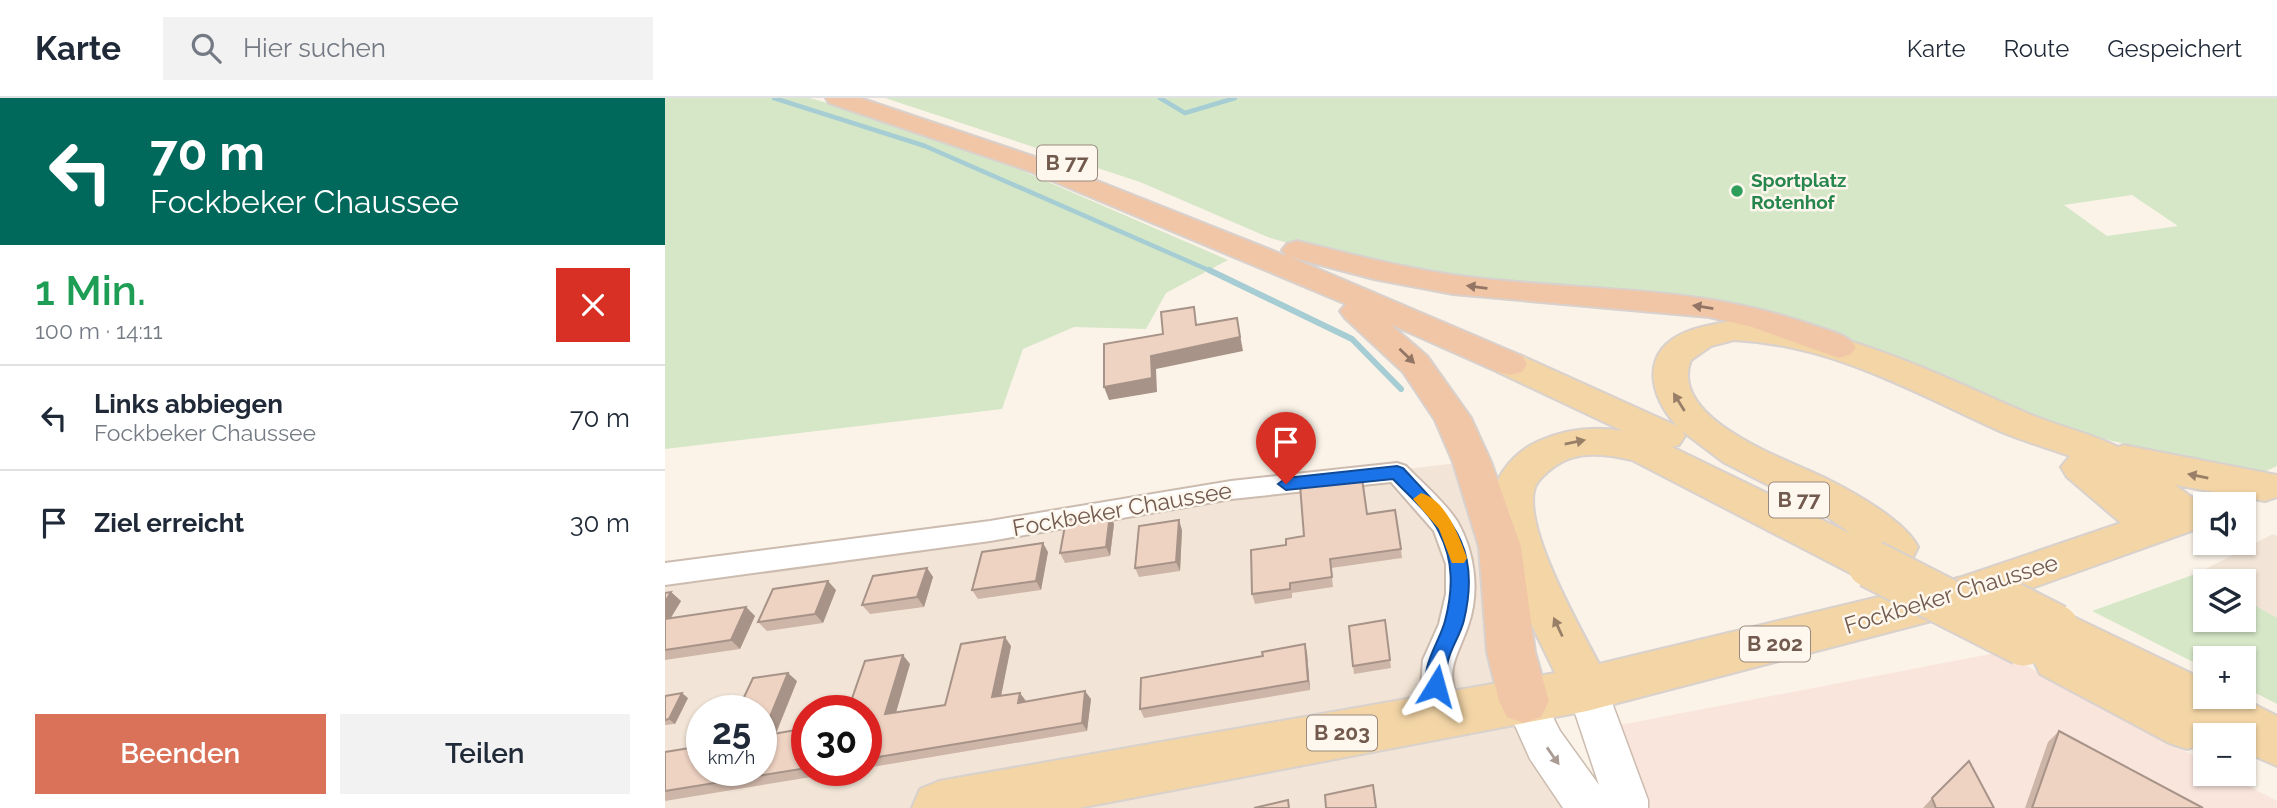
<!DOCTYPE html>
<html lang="de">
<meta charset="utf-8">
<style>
:root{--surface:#fff;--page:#f2f2f3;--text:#1f2937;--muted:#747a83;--line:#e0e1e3;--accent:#d97258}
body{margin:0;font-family:Raleway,sans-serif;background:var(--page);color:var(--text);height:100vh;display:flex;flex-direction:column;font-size:26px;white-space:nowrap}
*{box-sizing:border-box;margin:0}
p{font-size:23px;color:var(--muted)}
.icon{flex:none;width:38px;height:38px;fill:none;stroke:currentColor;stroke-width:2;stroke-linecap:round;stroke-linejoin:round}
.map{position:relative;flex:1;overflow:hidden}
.side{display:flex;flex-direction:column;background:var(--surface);width:665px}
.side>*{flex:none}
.guide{background:#00695c;color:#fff;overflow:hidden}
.tools{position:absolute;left:1528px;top:394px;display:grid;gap:14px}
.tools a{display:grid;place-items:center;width:63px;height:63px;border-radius:0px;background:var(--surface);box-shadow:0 2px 5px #0004;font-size:35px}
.speed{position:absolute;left:21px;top:597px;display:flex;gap:14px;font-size:35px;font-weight:700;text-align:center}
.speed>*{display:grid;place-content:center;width:91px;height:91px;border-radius:50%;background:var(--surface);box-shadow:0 2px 5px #0004;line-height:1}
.speed small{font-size:18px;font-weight:400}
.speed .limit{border:10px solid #d22;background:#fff;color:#111}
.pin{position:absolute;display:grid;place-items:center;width:60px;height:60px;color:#fff;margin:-72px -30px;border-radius:50% 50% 50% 0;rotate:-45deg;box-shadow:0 0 7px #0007}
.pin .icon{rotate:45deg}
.me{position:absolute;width:77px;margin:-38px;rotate:8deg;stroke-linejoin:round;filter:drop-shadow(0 0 5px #0008)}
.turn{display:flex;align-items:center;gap:24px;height:147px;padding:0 35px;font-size:32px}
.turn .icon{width:91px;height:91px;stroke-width:2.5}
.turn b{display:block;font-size:49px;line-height:60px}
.round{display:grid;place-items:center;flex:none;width:74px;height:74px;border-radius:0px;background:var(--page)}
.head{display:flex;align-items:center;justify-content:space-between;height:119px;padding:0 35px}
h1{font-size:42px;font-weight:600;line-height:52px;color:#1e9e55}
.action{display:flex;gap:14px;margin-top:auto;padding:14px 35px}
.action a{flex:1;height:80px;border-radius:0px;background:var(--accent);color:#fff;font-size:28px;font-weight:600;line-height:80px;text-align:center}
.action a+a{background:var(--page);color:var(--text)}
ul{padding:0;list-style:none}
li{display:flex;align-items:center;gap:21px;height:105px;padding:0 35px;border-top:2px solid var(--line)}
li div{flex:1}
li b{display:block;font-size:26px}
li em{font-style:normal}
header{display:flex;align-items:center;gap:42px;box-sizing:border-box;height:98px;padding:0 35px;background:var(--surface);border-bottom:2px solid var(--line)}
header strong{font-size:33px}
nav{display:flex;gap:38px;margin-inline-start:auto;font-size:24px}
.search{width:490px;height:63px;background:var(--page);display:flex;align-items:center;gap:18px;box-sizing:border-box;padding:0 24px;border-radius:0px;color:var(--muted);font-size:26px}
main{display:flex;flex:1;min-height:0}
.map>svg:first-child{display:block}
.residential{fill:#f2e5d7;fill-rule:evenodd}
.commercial{fill:#fae5dd}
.green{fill:#d5e7c7;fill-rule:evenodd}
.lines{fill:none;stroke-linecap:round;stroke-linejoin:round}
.stream-far1{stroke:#a5cdd3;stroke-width:4.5}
.stream{stroke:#a5cdd3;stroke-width:6}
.minor-casing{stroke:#ccbbaf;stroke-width:4}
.tertiary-casing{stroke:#ccbbaf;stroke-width:3}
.primary-casing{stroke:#d8d1cd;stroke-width:4}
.trunk-casing{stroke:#d8d1cd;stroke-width:4}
.minor{fill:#fff;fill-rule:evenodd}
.tertiary{fill:#fff;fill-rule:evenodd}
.primary{fill:#f3d5a6;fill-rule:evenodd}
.trunk{fill:#f1c6a6;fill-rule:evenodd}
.primary-bridge-casing{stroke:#d8d1cd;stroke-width:51;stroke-linecap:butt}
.primary-bridge{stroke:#f3d5a6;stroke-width:47}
.wall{fill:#cdb5a7}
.shaded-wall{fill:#a79388}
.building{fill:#eed2c2;stroke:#a79388;stroke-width:2}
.oneway{fill:#927564}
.oneway2{fill:#997f68}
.oneway3{fill:#aa9c95}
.route{fill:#1a73e8;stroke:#114b97;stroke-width:2}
.slow{fill:#f59e0b}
.leisure-dot{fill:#2e9e5b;stroke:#fdf7ee;stroke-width:2.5}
.labels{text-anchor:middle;stroke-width:5;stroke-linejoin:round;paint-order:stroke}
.far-leisure-label{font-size:19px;font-weight:bold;fill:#27864d;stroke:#fdf7ee;text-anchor:start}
.shield{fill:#fdf7ee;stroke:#9c897e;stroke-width:2}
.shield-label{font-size:21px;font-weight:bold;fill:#725a4e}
.street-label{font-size:23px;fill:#725a4e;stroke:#fdf7ee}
</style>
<header>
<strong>Karte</strong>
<div class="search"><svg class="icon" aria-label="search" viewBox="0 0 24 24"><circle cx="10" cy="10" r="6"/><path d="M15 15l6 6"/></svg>Hier suchen</div>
<nav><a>Karte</a><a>Route</a><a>Gespeichert</a></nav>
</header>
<main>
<section class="side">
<div class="guide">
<div class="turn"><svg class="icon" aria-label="left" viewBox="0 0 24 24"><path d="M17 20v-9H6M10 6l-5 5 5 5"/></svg><div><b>70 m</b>Fockbeker Chaussee</div></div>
</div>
<div class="head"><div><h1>1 Min.</h1><p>100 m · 14:11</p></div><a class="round" style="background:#d93025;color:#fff"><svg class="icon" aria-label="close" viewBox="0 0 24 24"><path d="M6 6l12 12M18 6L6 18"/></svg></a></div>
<ul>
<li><svg class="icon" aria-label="left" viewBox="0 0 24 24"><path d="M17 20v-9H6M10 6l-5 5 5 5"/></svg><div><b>Links abbiegen</b><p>Fockbeker Chaussee</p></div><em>70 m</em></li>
<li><svg class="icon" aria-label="arrive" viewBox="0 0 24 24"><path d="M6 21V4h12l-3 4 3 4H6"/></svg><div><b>Ziel erreicht</b></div><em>30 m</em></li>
</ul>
<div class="action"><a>Beenden</a><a>Teilen</a></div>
</section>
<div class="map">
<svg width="1612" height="710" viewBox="0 0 1612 710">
<rect width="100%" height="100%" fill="#fbf3e8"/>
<path class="residential" d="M792,365l37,153 77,192h-906v-233l566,-85zM37,612h59v60h-59zM142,612h59v60h-59z
M1608,436l4,2v82l-33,-19 -1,-18h-31l-14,-8z"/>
<path class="commercial" d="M1336,554l204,110v12h20l52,27v7h-630l-48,-79z"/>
<path class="green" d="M0,0h145l62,18 151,55 205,89 -62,33 -20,36 -72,-2 -51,22 -21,60 -337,40z
M220,0h1392v368l-17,8 -188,-42 -271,-106 -322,-43 -113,-19 -96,-26 -130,-56zM1467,97l46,31 -71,10 -43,-31z
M1533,475l14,8h-7v39h38l1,-21 33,19v86l-33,-17 -1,-29h-38v10l-113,-57z"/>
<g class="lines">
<path class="stream-far1" d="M109,0l151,48 288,126
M495,0l25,15 50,-15"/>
<path class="stream" d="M544,172l143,69 49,50"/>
<g class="minor-casing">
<path id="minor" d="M732,365l9,3c16,17 38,35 51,55 18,31 23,71 11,105 -15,41 -23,42 -7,87l-5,10 -11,5 -11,-5 -13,-37 2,-26 16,-36 7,-30v-30l-12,-33 -43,-49 -160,17 -241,42 -325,44v-22l325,-42 241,-40z"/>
</g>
<g class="tertiary-casing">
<path id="tertiary" d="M922,573l14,5 6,13 41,111v8h-85l-33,-49 -26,-58 6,-13 14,-5 14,5 22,43 39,54 -32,-96 6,-13z"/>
</g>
<g class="primary-casing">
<path id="primary" d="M1069,222c105,4 198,52 293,93 30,13 62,20 91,34l5,-2 154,30v22l-12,4 -90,-16 18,13 12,-3 14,4 3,5h-17v22l-243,87 -375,98 -508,97h-167l8,-19 19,-8 616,-108c-21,-45 -67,-128 -62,-176 3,-25 25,-47 46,-56 27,-12 55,-15 84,-10l-125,-59 -5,-8 5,-8 12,-3 12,3 155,70c-29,-31 -37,-75 9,-94 15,-6 32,-8 48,-12zM1069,242c100,5 181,53 270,93 22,9 44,15 66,23l-9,11 6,10 54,46 -159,54 -363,87c-18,-35 -80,-142 -63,-179 4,-7 12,-14 19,-19 23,-16 51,-12 77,-6l224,116 15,5 15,-5 6,-14 5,2 15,-5 6,-12c-13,-26 -63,-54 -89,-67 -40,-20 -162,-60 -138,-120l20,-14zM1017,333l41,31 96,49 32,23 -179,-87 7,-2 6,-9z
M1390,510l150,72v16h33l39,20v50l-34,-15v-16l-34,-2 -4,2v8l-18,6 -18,-6 -129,-69 -7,-15 9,-15 -10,-16 7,-14z"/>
</g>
<g class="trunk-casing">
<path id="trunk" d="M161,0h34l187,63 239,95 -4,-6 5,-6 10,-3c52,13 103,26 156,34 125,18 239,7 362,51 14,5 33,8 41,21l-5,7 -12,4 -87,-31 -43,-10 -256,-23 -79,-15 -84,-22 232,99 5,8 -5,8 -12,3 -12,-3 -108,-48 37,32 44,62 20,44 30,85 14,105 14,49 -8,16 -17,6 -17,-6 -8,-16 -12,-49 -8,-105 -26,-85 -18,-42 -32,-48 -58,-54 -5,-7 6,-7 -317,-133 -200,-68z"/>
</g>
<use href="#minor" class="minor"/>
<use href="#tertiary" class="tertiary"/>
<use href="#primary" class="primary"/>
<use href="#trunk" class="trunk"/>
<g class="primary-bridge-casing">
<path id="primary-bridge" d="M1206,466l153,78
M1329,499l61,31"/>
</g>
<use href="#primary-bridge" class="primary-bridge"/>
</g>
<path class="wall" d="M702,416l34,35 1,9 -71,10 2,19 -41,6v5l-37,6 -3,-10 34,-49 18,-9z
M449,426l-4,32 -45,7 -5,-10z
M517,432l-2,41 -41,6 -4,-9z
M383,454l-7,38 -63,9 -6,-9z
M262,470l6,9 -9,30 -54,7 -8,-9z
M171,492l-13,33 -56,8 -9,-9z
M6,494l10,9 -10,17 75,-11 9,9 -15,33 -75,11v-58z
M720,522l6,48 -37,6 -1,-8z
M346,548l-10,50 25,5 65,-2 -4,32 -221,37v-58l44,-46 -14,48 49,-7z
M642,555l3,37 -166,28 -4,-9z
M132,583l-21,53 31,-6v42h47l-189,31v-49l37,18 59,-60z
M0,598l23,2 -13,26 -10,1z
M1394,633l144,77h-178l23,-66z
M1267,700l62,10h-71z"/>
<path class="shaded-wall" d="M572,220l6,33 -87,18 1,23 -48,8 -5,-13 47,-31z
M445,416l4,10 -4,32 -4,-9z
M514,422l3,10 -2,41 -4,-9z
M378,445l5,9 -7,38 -5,-9z
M262,470l6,9 -9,30 -7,-10z
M163,483l8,9 -13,33 -8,-9z
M6,494l10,9 -16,26v-25z
M81,509l9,9 -15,33 -9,-9z
M340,539l6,9 -12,60 -7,-9z
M640,546l2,9 3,37 -2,-9z
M238,557l7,9 -17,59 -8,-9z
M123,575l9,8 -26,64 -9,-9z
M420,593l6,8 -4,32 -5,-8z
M17,595l6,5 -13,26 -6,-5z
M355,595l6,8 -8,2z"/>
<path class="building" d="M529,209l2,18 41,-7 3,19 -89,19 1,22 -48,9v-43l59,-10 -2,-22z
M697,380l5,36 28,-4 6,39 -71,10 2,18 -42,6v6l-38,5 -1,-44 35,-5v-6l18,-3 -4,-51z
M445,416l-4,33 -46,6 6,-33z
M514,422l-3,42 -41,6 4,-42z
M378,445l-7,38 -64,9 10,-38z
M262,470l-10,29 -55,8 11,-29z
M163,483l-13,33 -57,8 15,-33z
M6,494l-6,10v-9z
M81,509l-15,33 -66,10v-31z
M720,522l5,40 -37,6 -4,-40z
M340,539l-13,60 28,-4 -2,10 67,-12 -3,32 -216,36v-49h-18l17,-49 38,-6 -18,59 60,-9 16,-61z
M640,546l3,37 -168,28 1,-31 122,-22 -1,-4z
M123,575l-26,63 45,-8v40l-142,23v-39l37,-6v24h59v-60h-23l15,-32z
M17,595l-13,26 -4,1v-24z
M1394,633l144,77h-171z
M1304,663l25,47h-58l-4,-10z
M708,687l3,23h-50l-1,-13z
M623,702l1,8h-35z"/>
<defs><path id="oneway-solid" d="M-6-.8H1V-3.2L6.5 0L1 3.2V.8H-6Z" transform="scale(1.75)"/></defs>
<g class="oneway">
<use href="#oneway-solid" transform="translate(812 189) rotate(-173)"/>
<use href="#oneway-solid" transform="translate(1038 209) rotate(-171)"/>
<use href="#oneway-solid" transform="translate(742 258) rotate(44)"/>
</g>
<g class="oneway2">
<use href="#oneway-solid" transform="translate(1014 304) rotate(-122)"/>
<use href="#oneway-solid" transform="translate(910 344) rotate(-11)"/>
<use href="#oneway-solid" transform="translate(1533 378) rotate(-169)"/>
<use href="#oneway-solid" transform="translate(893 529) rotate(-115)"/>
</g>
<use class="oneway3" href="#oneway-solid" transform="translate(888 658) rotate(55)"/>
<path class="route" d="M732,368l6,2c47,51 79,77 61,152 -3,14 -13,27 -16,41 -3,11 0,21 -4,32l-8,2 -7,-2c-11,-25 10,-49 16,-72 8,-31 9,-60 -6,-89 -9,-19 -32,-38 -46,-53l-107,11 -8,-6 8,-6z"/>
<path class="slow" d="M756,395c25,7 38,43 46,65l-3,5h-12l-13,-34 -26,-30z"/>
<circle class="leisure-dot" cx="1072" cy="93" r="7"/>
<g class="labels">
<g class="far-leisure-label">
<text x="1086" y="89">Sportplatz<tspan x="1086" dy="22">Rotenhof</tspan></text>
</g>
<g class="shield">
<rect x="372" y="47.5" width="60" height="35" rx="5"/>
<rect x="1104" y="384.5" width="60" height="35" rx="5"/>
<rect x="1075" y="528.5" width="70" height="35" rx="5"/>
<rect x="642" y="617.5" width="70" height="35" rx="5"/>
</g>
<g class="shield-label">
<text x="402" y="72">B 77</text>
<text x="1134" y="409">B 77</text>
<text x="1110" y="553">B 202</text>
<text x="677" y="642">B 203</text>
</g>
<g class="street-label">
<text transform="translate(457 411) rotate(-10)" y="8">Fockbeker Chaussee</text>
<text transform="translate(1286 496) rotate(-17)" y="8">Fockbeker Chaussee</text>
</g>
</g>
</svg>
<div class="tools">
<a><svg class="icon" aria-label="sound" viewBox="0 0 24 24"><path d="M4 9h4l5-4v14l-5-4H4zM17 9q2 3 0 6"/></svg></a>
<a><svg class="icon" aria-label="layers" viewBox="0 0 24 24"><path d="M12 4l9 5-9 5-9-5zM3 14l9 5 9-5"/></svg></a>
<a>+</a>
<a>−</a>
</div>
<div class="speed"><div>25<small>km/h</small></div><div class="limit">30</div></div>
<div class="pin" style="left:621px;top:386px;background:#d93025"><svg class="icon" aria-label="arrive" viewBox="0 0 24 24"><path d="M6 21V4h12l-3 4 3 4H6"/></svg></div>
<svg class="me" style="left:771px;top:588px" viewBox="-20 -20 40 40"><path d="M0-17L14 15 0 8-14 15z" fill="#1a73e8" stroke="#fff" stroke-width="4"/></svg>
</div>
</main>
